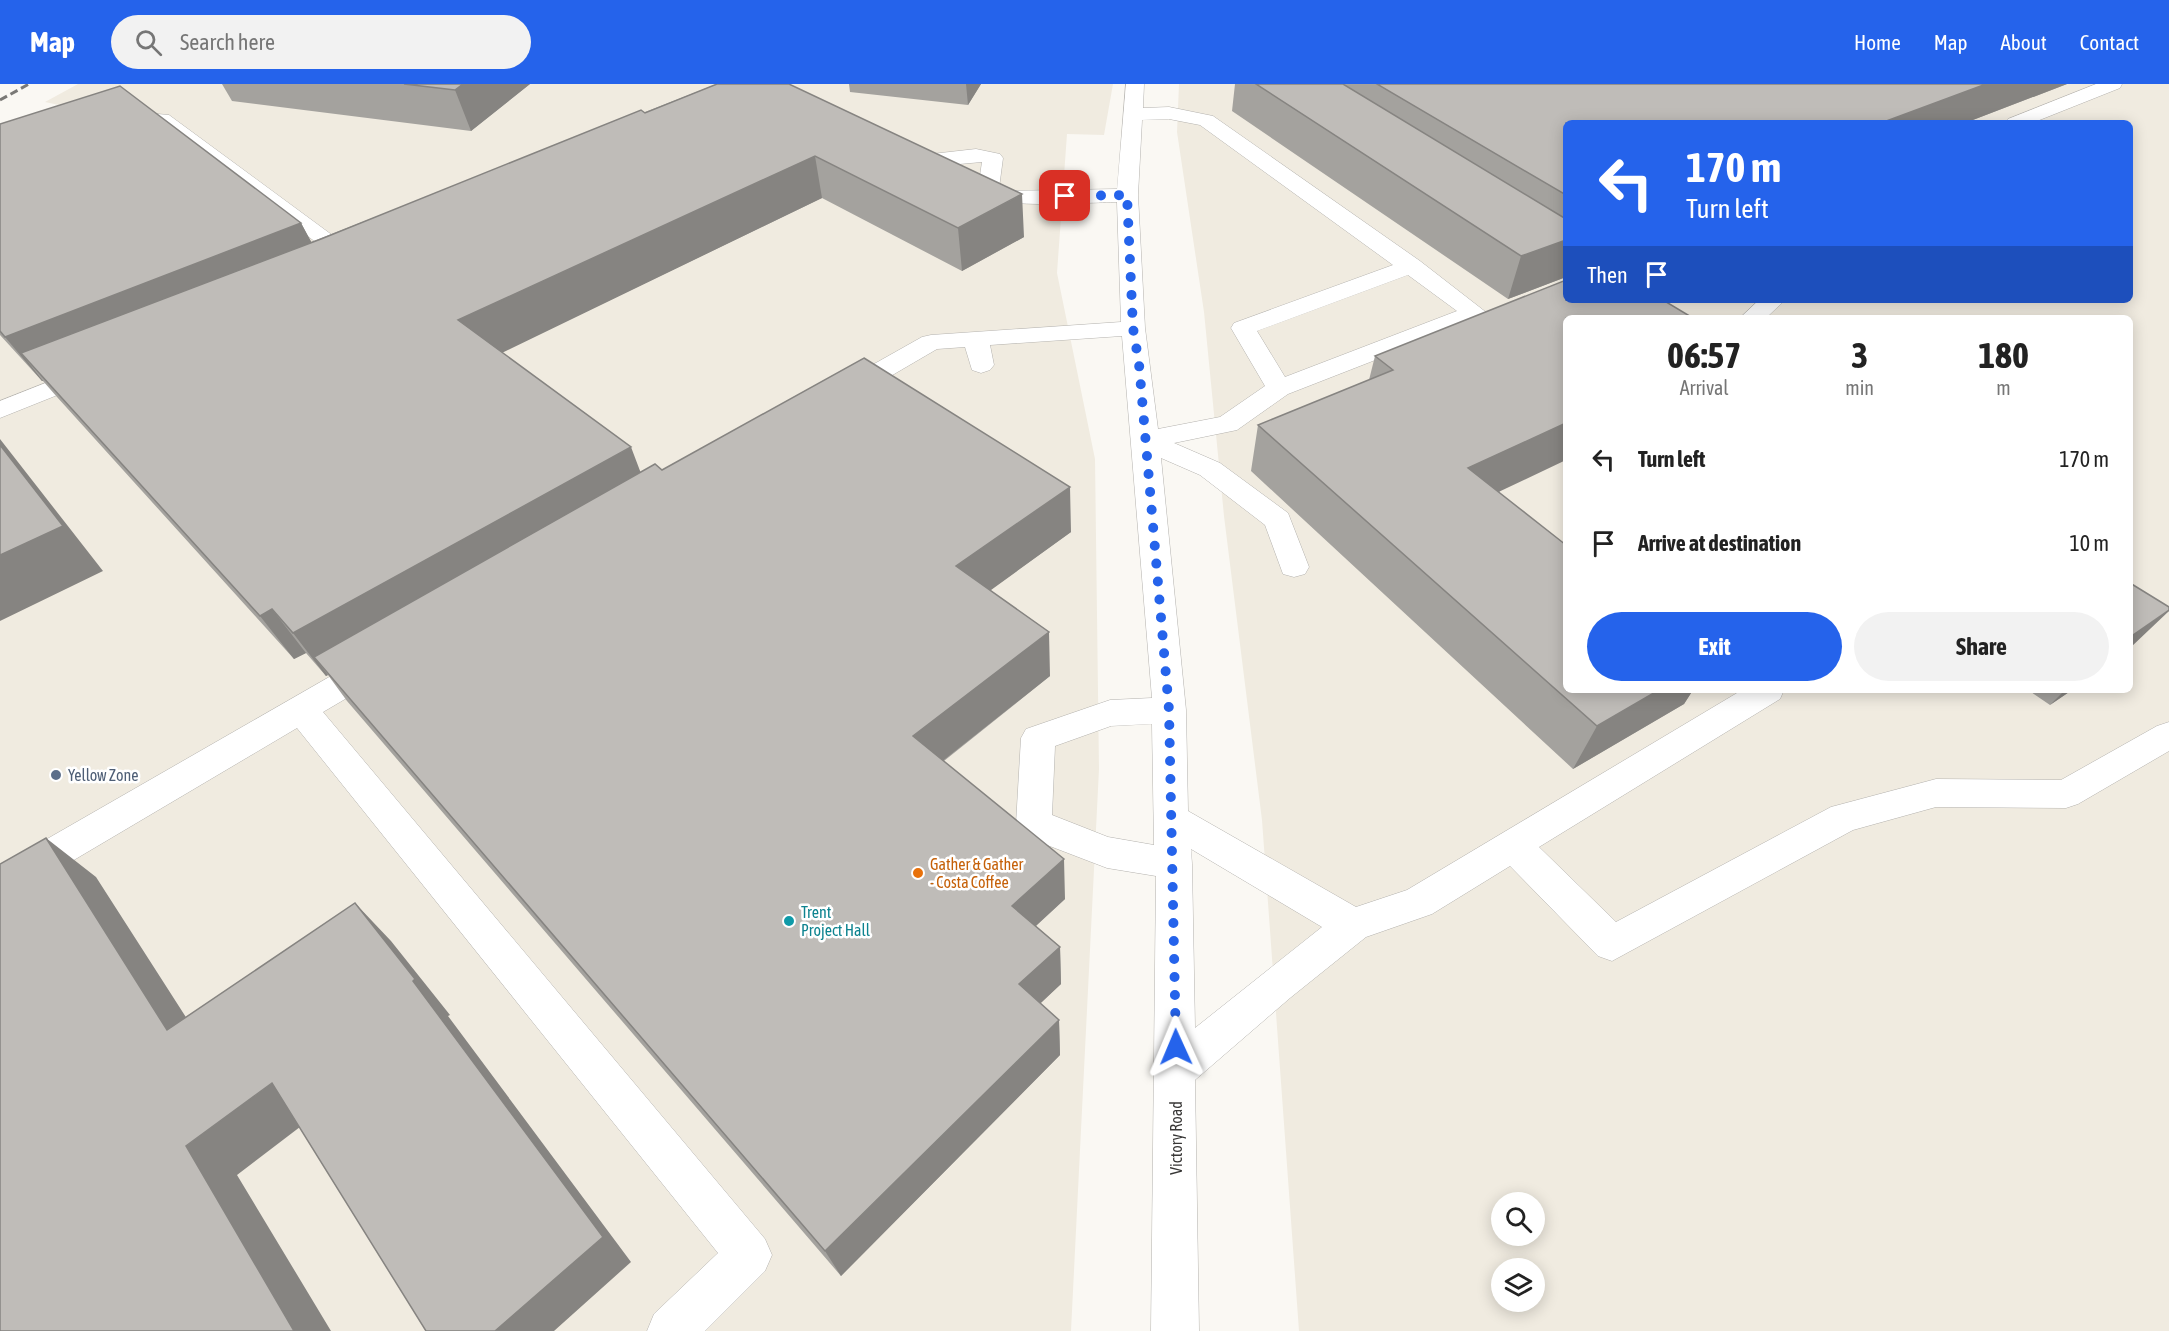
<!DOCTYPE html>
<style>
:root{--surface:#fff;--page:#f2f2f2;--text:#222;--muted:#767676;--accent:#2563eb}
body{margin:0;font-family:"Asap Condensed",sans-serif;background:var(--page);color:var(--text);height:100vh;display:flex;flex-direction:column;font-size:22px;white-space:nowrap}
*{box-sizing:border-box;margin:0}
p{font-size:20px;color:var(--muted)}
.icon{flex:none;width:33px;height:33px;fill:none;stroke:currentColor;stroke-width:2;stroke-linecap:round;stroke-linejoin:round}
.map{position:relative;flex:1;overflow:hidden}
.panel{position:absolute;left:1563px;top:231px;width:570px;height:378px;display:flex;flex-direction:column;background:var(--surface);border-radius:9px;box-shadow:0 3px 15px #0003}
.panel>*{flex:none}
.top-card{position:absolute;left:1563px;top:36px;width:570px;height:183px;border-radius:9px;box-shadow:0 3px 15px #0003;background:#2563eb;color:#fff;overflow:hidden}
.controls{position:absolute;left:1491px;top:1108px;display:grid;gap:12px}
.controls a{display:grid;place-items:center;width:54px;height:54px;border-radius:50%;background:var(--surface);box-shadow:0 3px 15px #0003;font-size:30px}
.pin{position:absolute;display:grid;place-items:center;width:51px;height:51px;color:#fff;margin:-26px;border-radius:12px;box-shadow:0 3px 9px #0006}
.me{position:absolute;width:66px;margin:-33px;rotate:359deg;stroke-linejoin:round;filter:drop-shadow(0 0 4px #0008)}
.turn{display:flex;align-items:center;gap:21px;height:126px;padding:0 24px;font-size:27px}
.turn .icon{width:78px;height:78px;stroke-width:2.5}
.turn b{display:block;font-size:42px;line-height:51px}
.then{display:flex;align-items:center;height:57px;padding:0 24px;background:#0003;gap:12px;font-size:22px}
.eta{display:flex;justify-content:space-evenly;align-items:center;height:102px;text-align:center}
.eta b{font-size:36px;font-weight:700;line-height:42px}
.cta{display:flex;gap:12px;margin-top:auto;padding:12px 24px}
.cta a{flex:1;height:69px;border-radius:36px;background:var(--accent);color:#fff;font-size:24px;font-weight:700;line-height:69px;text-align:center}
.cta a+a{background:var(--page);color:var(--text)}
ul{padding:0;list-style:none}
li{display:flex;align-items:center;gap:18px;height:84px;padding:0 24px}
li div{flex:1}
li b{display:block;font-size:22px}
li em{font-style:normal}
header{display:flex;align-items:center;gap:36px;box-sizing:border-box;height:84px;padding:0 30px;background:var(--accent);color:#fff}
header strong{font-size:28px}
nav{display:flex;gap:33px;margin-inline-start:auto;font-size:21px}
.search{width:420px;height:54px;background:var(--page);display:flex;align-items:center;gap:15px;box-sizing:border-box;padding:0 21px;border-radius:33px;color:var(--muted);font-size:22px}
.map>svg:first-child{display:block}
.built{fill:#f0ebe0;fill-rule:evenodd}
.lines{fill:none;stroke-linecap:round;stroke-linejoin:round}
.minor-casing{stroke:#b4b2ae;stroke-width:1}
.minor{fill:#fff;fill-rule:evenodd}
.rail{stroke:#7a7976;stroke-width:3;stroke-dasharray:8 4;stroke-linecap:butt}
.wall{fill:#a4a29e}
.shaded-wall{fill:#868481}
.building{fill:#bfbcb8;stroke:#868481;stroke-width:1.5}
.route{stroke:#2563eb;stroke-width:10;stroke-dasharray:0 18}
.service-dot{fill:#5c6f8a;stroke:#fff;stroke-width:2}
.food-dot{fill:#e8710a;stroke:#fff;stroke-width:2}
.culture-dot{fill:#0f9aa8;stroke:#fff;stroke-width:2}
.labels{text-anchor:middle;stroke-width:5;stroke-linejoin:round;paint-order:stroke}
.service-label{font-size:16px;fill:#4e5e75;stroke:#fff;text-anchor:start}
.food-label{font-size:16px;fill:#c56008;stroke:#fff;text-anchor:start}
.culture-label{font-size:16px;fill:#0d838f;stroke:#fff;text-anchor:start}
.street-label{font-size:16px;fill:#383736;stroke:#fff}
</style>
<header>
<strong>Map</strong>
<div class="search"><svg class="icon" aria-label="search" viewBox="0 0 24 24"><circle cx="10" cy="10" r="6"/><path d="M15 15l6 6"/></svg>Search here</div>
<nav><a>Home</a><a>Map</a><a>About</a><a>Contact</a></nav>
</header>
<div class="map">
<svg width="2169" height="1247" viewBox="0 0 2169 1247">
<rect width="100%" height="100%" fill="#faf8f3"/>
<path class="built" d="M78,0h1035l-9,51 -37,-1 -10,139 38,186 4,310 -28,562h-1071v-1174l82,-47 -37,-8z
M1179,0h990v1247h-870l-37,-511 -38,-304 -20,-204 -27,-180zM1566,39h564v177h-564zM1566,234h564v372h-564zM1502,1119h32v33h-32zM1502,1185h32v33h-32z"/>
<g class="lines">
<g class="minor-casing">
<path id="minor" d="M1126,0h18l-1,24 26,-1 44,9 207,145 67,52 -4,5 -195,76 -51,36 -63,13 46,20 68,50 21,54 -4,7 -11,3 -11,-3 -18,-49 -65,-50 -39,-17 25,252 2,101 168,96 51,-17 335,-200h42l-4,9 -241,148 77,75 215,-115 105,-28 125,1 96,-54 12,-4v29l-91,53 -12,4 -130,-1 -83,23 -241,131 -14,-5 -88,-90 -78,48 -66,23 -76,61 -95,82 4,251h-48l5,-455 -49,-8 -86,-33 -5,-11 5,-86 5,-9 84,-29 42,-2 -30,-362 -132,9 4,20 -4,5 -9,3 -9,-3 -7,-23 -28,2 -84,49 -9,2 -9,-2 -4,-6 4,-6 87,-49 9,-2 190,-13 -4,-120c-30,0 -131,10 -148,-14l4,-4 6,-2 3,-20 -68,6 -7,-2 -3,-4 3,-4 7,-2 62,-7 24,5 3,4 -4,30 7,3 111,-2zM1169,35l31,6 193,140 -159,58 -3,5 34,58 -45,31 -62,12 -13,-101 -7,-133 4,-75zM1408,191l49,36 -172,66 -28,-46zM1152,640l2,121 -46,-8 -56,-22 3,-69 56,-20zM1191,765l131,78 -127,101 -3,-164z
M2096,0h26l-2,4 -88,35h-27l3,-4z
M146,29l23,2 201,148 -3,5h-16l-194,-143 -18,-2 -3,-4z
M1759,216h26l-19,18h-26z
M91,281l9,3 4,5 -4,5 -100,40v-17z
M375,570l11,3 5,9 -5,9 -63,37 442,527 7,16 -7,16 -60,60h-58l7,-17 64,-61 -421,-525 -284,168 -13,5v-35l364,-209z"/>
</g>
<use href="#minor" class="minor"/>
<path class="rail" d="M0,16l29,-16"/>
</g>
<path class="wall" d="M222,0h308l-59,47 -239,-30z
M717,0l307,153 -62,34 -140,-73 -320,154 138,120 22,-2 409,62 -81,58 60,86 -106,85 121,138 -29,27 24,21 1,37 -21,19 19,17 1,35 -219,221 -494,-575 -19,-26 -2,1 -20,-23 -12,6 -237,-262 -14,-16h-1l-42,-46v-211l301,99 10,19z
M849,0h132l-13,21 -118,-13z
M1235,0h832l-102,39h-399v154l-58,22 -276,-188z
M1693,234l-194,174 67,198h127l-9,14 -111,65 -322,-298 7,-46 111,-45 6,-24z
M2028,606h44l-22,15z"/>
<path class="shaded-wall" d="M463,0h67l-59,47 -16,-41z
M966,0h15l-13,21z
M1986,0h81l-102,39h-84z
M815,72l7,42 -343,166 -21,-44z
M1022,110l2,43 -62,34 -4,-43z
M301,139l24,44 -304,86 22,28h-1l-37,-44z
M1566,156v37l-58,22 13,-43z
M1566,339v37l-112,53 14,-45z
M0,355l103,132 -103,50z
M631,363l17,45 -334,165 14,18 -2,1 -33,-43z
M1070,403l1,45 -109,79 -6,-45z
M272,525l34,44 -12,6 -34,-43z
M2169,526v1l-39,37v-11z
M1049,548l1,44 -129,102 -8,-42z
M1659,606h34l-9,14 -111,65 24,-43z
M2065,606h7l-22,15z
M46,754l50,39 120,187 -49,-34z
M1064,775l1,40 -49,45 -4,-38z
M355,819l36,38 59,74 -2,1 183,246 -77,69h-59l-82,-350z
M1060,863l1,37 -38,36 -4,-36z
M1059,936l1,35 -219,221 -16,-25z
M272,999l45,31 -80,61 94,156h-37l-108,-185z"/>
<path class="building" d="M404,0h59l-8,6z
M717,0h72l233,110 -64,34 -143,-72 -357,164 173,127 -338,186 -21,-24 -12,7 -239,-263 300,-114 320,-129 4,3z
M1256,0h87l223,135v21l-45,16z
M1377,0h609l-105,39h-315v72z
M120,2l181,137 -296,114 -5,-6v-207z
M1566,196v20h97l30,18h-127v105l-98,45 98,77v145h93l-62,36 -339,-301 135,-55 -18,-14z
M864,274l206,129 -114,79 93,66 -136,104 151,123 -52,47 48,41 -41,37 40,36 -234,231 -511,-594 341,-193 7,6z
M0,361l63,81 -63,29z
M2130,499l39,24v3l-39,27z
M46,754l121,192 188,-127 60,76 -2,2 190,256 -108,94h-69l-154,-248 -86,63 108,185h-294v-467z"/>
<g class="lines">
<path class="route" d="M1065,112l62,-1 6,133 6,36 30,346 7,337"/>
</g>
<circle class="service-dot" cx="56" cy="691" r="6"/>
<circle class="food-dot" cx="918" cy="789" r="6"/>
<circle class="culture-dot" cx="789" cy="837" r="6"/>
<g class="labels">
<g class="service-label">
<text x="68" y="697">Yellow Zone</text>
</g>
<g class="food-label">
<text x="930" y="786">Gather &amp; Gather<tspan x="930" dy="18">- Costa Coffee</tspan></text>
</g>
<g class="culture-label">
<text x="801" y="834">Trent<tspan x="801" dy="18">Project Hall</tspan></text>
</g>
<g class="street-label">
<text transform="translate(1176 1054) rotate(-90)" y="6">Victory Road</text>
</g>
</g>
</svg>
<div class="controls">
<a><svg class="icon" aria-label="search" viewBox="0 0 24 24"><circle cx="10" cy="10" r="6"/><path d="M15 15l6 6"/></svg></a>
<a><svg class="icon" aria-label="layers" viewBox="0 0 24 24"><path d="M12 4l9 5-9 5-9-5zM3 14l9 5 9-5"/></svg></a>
</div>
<div class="pin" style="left:1065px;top:112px;background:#d93025"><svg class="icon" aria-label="arrive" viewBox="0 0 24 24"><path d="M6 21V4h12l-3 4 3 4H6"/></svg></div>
<svg class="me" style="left:1176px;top:963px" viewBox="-20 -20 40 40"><path d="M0-17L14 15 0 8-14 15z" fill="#2563eb" stroke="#fff" stroke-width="4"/></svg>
<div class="top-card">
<div class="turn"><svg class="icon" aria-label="left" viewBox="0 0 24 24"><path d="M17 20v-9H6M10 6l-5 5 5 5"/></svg><div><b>170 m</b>Turn left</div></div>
<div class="then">Then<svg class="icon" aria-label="arrive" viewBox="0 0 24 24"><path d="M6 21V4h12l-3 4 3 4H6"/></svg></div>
</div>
<section class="panel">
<div class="eta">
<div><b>06:57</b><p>Arrival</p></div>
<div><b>3</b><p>min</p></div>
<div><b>180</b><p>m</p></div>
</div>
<ul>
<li><svg class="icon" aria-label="left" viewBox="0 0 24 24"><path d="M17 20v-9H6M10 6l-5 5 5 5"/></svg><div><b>Turn left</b></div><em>170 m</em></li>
<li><svg class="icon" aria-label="arrive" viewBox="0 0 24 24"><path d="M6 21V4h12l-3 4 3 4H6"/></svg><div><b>Arrive at destination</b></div><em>10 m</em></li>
</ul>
<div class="cta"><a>Exit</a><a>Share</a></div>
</section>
</div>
